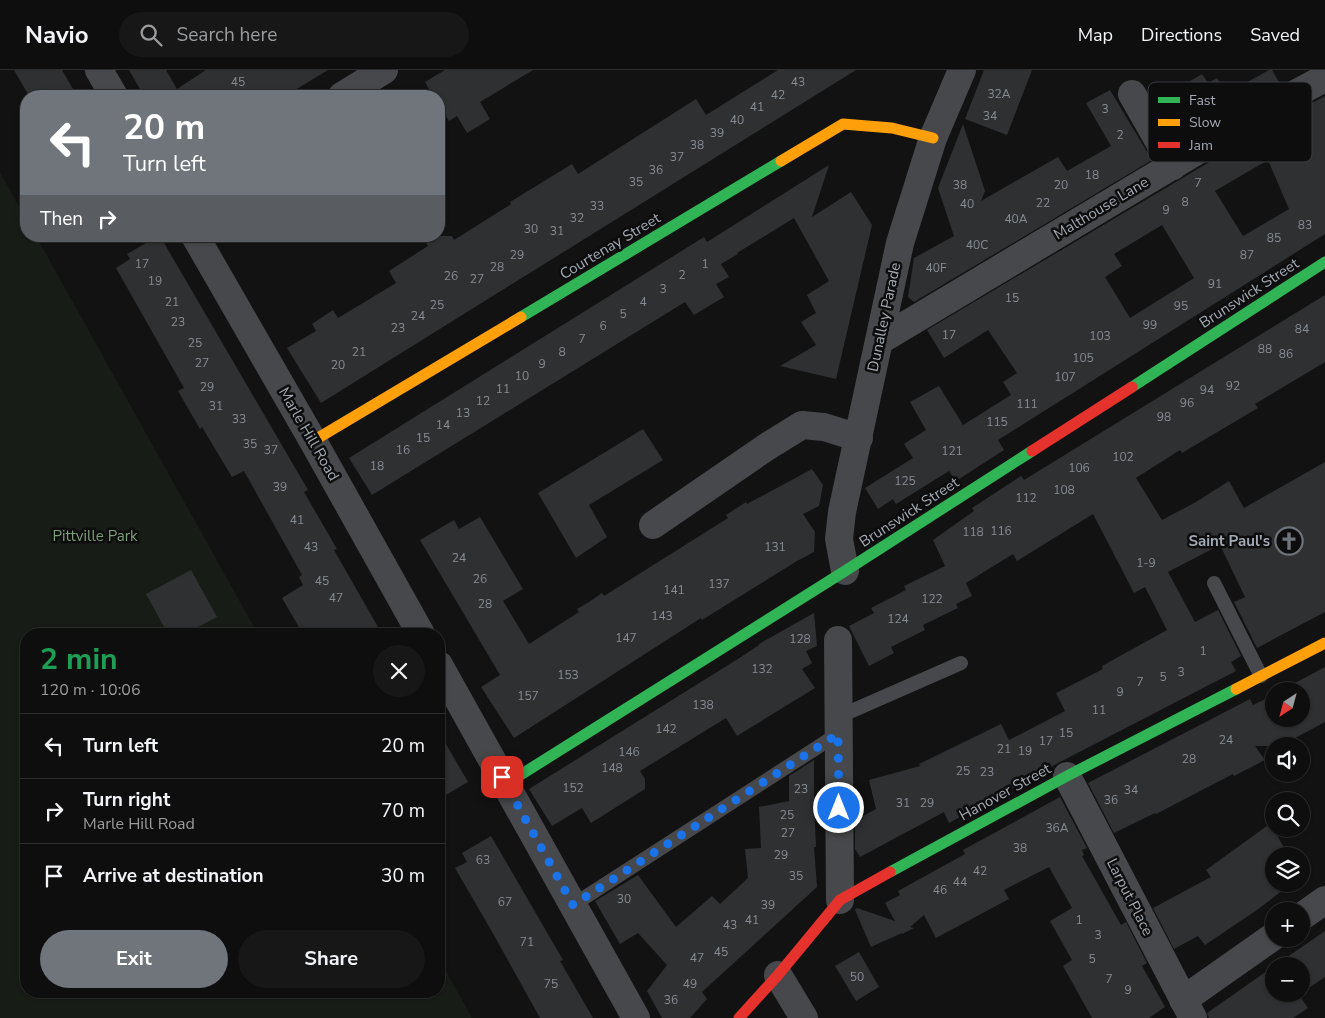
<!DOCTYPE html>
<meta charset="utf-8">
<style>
:root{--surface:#0e0e0e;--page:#171717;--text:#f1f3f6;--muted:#9b9c9e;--line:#2e2e2e;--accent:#70757b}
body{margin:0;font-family:"Nunito Sans",sans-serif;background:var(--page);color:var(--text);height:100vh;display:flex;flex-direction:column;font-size:19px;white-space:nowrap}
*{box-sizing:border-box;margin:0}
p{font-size:16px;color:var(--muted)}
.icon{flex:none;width:28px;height:28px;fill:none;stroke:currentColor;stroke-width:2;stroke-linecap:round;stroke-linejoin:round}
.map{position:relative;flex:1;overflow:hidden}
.panel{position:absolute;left:20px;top:558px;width:425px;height:370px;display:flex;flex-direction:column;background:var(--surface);border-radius:20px;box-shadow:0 1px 4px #0004,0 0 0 1px var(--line)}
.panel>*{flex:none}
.guide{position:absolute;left:20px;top:20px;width:425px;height:152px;border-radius:20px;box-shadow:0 1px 4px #0004,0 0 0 1px var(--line);background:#70757b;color:#fff;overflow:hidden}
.needle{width:32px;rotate:216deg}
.tools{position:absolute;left:1265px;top:612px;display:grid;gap:10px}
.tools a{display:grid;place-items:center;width:45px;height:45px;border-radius:50%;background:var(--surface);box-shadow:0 1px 4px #0004,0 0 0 1px var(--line);font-size:25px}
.pin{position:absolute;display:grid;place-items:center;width:42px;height:42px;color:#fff;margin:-21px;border-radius:10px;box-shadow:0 2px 8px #0006}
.me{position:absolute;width:55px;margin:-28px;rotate:0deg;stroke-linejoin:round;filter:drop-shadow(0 0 4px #0008)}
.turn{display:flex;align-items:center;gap:18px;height:105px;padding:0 20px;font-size:22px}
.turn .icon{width:65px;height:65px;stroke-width:2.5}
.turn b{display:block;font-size:35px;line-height:42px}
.then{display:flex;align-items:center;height:48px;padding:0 20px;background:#0003;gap:10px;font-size:19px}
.round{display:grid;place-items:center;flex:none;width:52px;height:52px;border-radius:26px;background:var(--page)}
.headline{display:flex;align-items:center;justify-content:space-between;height:85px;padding:0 20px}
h1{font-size:30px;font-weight:700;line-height:38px;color:#1e9e55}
.action{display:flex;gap:10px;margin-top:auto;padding:10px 20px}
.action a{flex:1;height:58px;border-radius:30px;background:var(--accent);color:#fff;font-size:20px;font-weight:700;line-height:58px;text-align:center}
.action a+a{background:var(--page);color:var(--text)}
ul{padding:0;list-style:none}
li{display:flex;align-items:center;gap:15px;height:65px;padding:0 20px;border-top:1px solid var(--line)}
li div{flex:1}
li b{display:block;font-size:19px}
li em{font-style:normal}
header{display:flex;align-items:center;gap:30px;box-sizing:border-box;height:70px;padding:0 25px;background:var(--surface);border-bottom:1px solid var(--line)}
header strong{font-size:24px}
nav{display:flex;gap:28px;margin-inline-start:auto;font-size:18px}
.search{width:350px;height:45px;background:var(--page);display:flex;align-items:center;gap:12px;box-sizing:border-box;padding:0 18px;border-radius:28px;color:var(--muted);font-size:19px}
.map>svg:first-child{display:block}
.green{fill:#171c17}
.building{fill:#2f3032;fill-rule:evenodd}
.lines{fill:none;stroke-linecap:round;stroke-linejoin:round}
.lane{stroke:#47484b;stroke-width:14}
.street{stroke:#47484b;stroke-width:28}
.fast{stroke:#30b455;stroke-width:11}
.slow{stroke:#ff9f0a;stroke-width:11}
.jam{stroke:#e5322d;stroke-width:11}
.route{stroke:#1a73e8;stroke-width:9;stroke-dasharray:0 16.2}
.labels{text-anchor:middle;stroke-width:5;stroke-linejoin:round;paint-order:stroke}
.number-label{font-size:12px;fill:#868c93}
.street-label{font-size:15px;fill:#a3aab3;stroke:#0d0d0e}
.park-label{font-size:15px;fill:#7d9e7b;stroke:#0d0d0e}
.poi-label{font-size:15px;font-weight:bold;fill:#a3aab3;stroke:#0d0d0e;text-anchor:end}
.key{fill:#0d0d0e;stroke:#3a3c40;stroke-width:1}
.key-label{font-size:14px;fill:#a3aab3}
</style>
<header>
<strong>Navio</strong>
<div class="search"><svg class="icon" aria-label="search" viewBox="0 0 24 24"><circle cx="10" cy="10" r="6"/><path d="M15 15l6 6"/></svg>Search here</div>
<nav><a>Map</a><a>Directions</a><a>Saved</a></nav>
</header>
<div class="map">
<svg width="1325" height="948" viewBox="0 0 1325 948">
<rect width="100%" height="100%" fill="#121212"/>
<path class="green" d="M0,102l26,47v17h10l222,398h-232v357h413v-33l33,60h-472z"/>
<path class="building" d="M14,0h48l15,26h-48z
M129,0h37l11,19 29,-19h122l-43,26h-141z
M445,0h88l-53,32 10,17 -23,14 -10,-17 -8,5 -10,-16v-9h-6l-8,-14z
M778,0h78l-535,333 -34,-55 29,-17 -4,-7 21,-14 5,8 58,-35 -7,-12 39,-25 -6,-10h30l2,4 57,-36 -1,-2 62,-38 6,10 118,-75 10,16z
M984,0h48l-25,65 -42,-16z
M1269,0h3l8,14 -102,60 -23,-42 47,-28 6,9 9,-5 9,16z
M1110,20l42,70 -238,142 -6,-5 6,-39 40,-22 -16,-48 25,-64 22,67 -4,10 77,-44 9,14 44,-25 -25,-43z
M1325,26v138l-327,206 6,10 -48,31 -7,-10 -53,33 -3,-5 -15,10 -13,-21 48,-30 -9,-14 22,-14 -16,-28 29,-16 24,39 48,-30 -8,-13 14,-9 -29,-43 -44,28 -17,-28 348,-207zM1268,90l21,49 -46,27 -28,-45zM1162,155l32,53 -64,40 -25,-41 17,-11 -8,-12z
M829,95l-17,52 39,-25 21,33 -36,154 -56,-13 36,-21 -15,-23 15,-9 -9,-18 22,-14 -35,-63 -57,35 1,1 -17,10 8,13 -13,7 8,13 -30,18 -9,-13 -313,193 -23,-37 355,-221 3,5z
M158,166h2l148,254 -4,2 33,57 -3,1 48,84h-79l-21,-36 21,-13 -4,-8 3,-2 -58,-104 -12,6 -30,-50 -2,2 -22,-38 6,-3 -68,-120 14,-9 -3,-5z
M1325,225v67l-70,42 3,4 -76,45 -2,-3 -44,28 26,42 34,-18 33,-21 15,27 81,-46v150l-68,36 -23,-46 11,-5 -25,-52 -52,27 27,50 23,-12 23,46 -10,6 5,9 -176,91 -111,61 -5,-11 -84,45 -5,-8v-29l21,-11 -7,-29 51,-14 -1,-2 82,-40 8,16 56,-29 -9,-18 47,-24 -1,-3 65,-36 -22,-43 -11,6 -41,-79 -76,47 -4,-7 -47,29 6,13 -16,8 2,4 -35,17 2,5 -34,17 3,6 -25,13 -20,-40 25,-13 -3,-5 35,-18 -2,-4 41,-20 -12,-26 41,-29 -2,-3 49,-32 3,4z
M643,359l20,31 -74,45 18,32 -31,21 -38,-65z
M812,399l11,16 -4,21 -16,8 12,18 -1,20 -17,9 -95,59 -1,-2 -187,120 -33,-51 19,-12 -80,-135 34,-20 5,9 21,-12 43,72 -20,12 26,43 50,-32 -2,-3 12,-7 13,-9 2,3 124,-78 -2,-3 20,-13 1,2z
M191,500l26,47 -32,17h-17l-22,-40z
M814,543l3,33 -11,5 6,12 -10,6 13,19 -78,48 -11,-18 -86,53 5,8v10l-54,34 -9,-15 -30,18 -23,-37 212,-132 18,-12v-1z
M1325,597v55l-45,24h-25l10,14 -31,16 -1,-2 -77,40 -1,-1 -41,20 -26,-50 162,-84 3,6 21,-10v24h27v-28h-21z
M439,662l29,50 -29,17z
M814,690v41l2,46h-2l3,40 -115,105 5,7 -17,19h-28l-15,-27 20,-26 -29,-32 -18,11 -25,-43 43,-26 38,52 36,-31 8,8 28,-26 -3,-29 16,-1 -2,-41 30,-6v-25z
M1060,727l27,51 -5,2 2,5 -2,1 39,69 5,-3 21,41 -5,3 23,41 -16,11h-57l-29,-52 9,-6 -22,-39 22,-13 -23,-41 -45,23 5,9 -73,39 -12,-23 -14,12 4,1 -12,6v-1l-31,14 -16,-37 2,-2 38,13 -10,-18 15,-8 -2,-4 67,-37 -2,-4z
M1271,753l17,33h-14v28h17l-34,26 -52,35 -7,-9 -24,13 -21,-41 58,-31 -5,-7z
M491,766l72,124 -3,1 33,57h-53l-49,-88 -36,-62 12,-6 -5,-9z
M1325,861v46l-24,16v-27h-27v28h26l-1,1 9,13 -15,10h-84l-2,-5 73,-51z
M859,882l20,35 -23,14 -21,-35z"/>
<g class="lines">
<path class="lane" d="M1214,513l47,93
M838,647l123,-54
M573,835l265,-171"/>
<path class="street" d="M99,0l15,26
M1132,24l41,72
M342,26l42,-26
M195,166l118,205 108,193
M879,271l388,-232 58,-31
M653,455l115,-79 34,-21 22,2 35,11
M845,501l-6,-32 3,-27 58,-269 33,-105 29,-68
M838,570l2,260
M439,595l197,353
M1067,706l126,242
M1301,847l24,-17
M778,905l26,43
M1183,930l91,-64"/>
<path class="fast" d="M521,247l260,-156
M1132,317l193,-125
M506,714l339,-213 187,-120
M890,802l177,-96 169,-87"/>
<path class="slow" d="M781,91l62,-37 49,4 41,10
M313,371l208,-124
M1236,619l89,-46"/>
<path class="jam" d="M1032,381l100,-64
M739,948l39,-43 62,-75 50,-28"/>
</g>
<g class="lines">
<path class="route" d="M502,707l71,128 265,-171 1,74"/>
</g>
<defs>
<g id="church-ring" transform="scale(1.4375)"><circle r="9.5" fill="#0d0d0e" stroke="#70757b" stroke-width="1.5"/><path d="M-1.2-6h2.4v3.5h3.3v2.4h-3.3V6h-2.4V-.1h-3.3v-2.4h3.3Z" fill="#70757b"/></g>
</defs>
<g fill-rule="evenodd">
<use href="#church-ring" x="1289" y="471"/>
</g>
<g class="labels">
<g class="number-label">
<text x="238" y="16">45</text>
<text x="798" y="16">43</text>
<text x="999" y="28">32A</text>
<text x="778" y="29">42</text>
<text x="757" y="41">41</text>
<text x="1105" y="43">3</text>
<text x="990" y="50">34</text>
<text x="737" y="54">40</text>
<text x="717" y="67">39</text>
<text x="1120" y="69">2</text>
<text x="697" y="79">38</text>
<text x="677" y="91">37</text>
<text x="656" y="104">36</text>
<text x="1092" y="109">18</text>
<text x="636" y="116">35</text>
<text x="1198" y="117">7</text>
<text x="960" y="119">38</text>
<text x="1061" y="119">20</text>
<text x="1185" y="136">8</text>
<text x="1043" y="137">22</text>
<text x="967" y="138">40</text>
<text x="597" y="140">33</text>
<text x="1166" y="144">9</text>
<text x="577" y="152">32</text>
<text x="1016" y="153">40A</text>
<text x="1305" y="159">83</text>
<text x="531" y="163">30</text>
<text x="557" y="165">31</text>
<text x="1274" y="172">85</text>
<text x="977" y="179">40C</text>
<text x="517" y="189">29</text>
<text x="1247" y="189">87</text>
<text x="142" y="198">17</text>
<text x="705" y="198">1</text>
<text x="497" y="201">28</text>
<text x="936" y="202">40F</text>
<text x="682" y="209">2</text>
<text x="451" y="210">26</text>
<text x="477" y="213">27</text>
<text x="155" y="215">19</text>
<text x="1215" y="218">91</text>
<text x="663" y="223">3</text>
<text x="1012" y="232">15</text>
<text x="172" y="236">21</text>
<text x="643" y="236">4</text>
<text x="437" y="239">25</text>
<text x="1181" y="240">95</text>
<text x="623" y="248">5</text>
<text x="418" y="250">24</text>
<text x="178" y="256">23</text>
<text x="1150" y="259">99</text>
<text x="603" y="260">6</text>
<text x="398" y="262">23</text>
<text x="1302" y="263">84</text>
<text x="949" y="269">17</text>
<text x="1100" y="270">103</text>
<text x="582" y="273">7</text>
<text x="195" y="277">25</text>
<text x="1265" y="283">88</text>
<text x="359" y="286">21</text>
<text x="562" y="286">8</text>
<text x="1286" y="288">86</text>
<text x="1083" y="292">105</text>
<text x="202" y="297">27</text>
<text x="542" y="298">9</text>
<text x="338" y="299">20</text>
<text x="522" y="310">10</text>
<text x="1065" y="311">107</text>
<text x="1233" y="320">92</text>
<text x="207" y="321">29</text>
<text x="503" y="323">11</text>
<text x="1207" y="324">94</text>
<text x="483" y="335">12</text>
<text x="1187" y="337">96</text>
<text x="1027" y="338">111</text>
<text x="216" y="340">31</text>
<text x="463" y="347">13</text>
<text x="1164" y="351">98</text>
<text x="239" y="353">33</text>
<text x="997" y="356">115</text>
<text x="443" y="359">14</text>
<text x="423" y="372">15</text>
<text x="250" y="378">35</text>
<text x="271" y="384">37</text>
<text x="403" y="384">16</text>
<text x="952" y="385">121</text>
<text x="1123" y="391">102</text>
<text x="377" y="400">18</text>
<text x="1079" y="402">106</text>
<text x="905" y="415">125</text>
<text x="280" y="421">39</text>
<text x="1064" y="424">108</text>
<text x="1026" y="432">112</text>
<text x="297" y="454">41</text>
<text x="1001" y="465">116</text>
<text x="973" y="466">118</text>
<text x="311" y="481">43</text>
<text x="775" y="481">131</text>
<text x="459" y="492">24</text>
<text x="1146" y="497">1-9</text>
<text x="480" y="513">26</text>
<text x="322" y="515">45</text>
<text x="719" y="518">137</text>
<text x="674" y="524">141</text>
<text x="336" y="532">47</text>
<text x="932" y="533">122</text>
<text x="485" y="538">28</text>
<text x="662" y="550">143</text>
<text x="898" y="553">124</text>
<text x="626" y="572">147</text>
<text x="800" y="573">128</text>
<text x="1203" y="585">1</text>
<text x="762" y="603">132</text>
<text x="1181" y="606">3</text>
<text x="568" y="609">153</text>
<text x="1163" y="611">5</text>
<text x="1140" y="616">7</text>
<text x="1120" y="626">9</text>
<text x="528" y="630">157</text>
<text x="703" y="639">138</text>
<text x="1099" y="644">11</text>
<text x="666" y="663">142</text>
<text x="1066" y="667">15</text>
<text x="1226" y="674">24</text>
<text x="1046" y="675">17</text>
<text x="1004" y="683">21</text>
<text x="1025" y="685">19</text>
<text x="629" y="686">146</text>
<text x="1189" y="693">28</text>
<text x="612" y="702">148</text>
<text x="963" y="705">25</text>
<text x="987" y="706">23</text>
<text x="573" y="722">152</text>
<text x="801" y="723">23</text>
<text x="1131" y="724">34</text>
<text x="1111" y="734">36</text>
<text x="903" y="737">31</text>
<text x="927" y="737">29</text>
<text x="787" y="749">25</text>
<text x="1057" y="762">36A</text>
<text x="788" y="767">27</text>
<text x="1020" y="782">38</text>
<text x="781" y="789">29</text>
<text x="483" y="794">63</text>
<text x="980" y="805">42</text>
<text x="796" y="810">35</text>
<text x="960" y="816">44</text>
<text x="940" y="824">46</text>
<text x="624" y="833">30</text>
<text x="505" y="836">67</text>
<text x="768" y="839">39</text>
<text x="752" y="854">41</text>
<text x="1079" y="854">1</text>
<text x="730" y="859">43</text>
<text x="1098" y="869">3</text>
<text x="527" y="876">71</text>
<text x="721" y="886">45</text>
<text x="697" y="892">47</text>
<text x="1092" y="893">5</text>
<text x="857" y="911">50</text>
<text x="1109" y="913">7</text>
<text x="551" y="918">75</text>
<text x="690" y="918">49</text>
<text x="1128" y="924">9</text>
<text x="671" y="934">36</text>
</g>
<g class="street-label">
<text transform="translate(1101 138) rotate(-31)" y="5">Malthouse Lane</text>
<text transform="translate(610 176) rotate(-31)" y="5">Courtenay Street</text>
<text transform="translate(1249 223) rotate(-33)" y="5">Brunswick Street</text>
<text transform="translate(884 247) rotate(-78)" y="5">Dunalley Parade</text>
<text transform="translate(309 364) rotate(60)" y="5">Marle Hill Road</text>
<text transform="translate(909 442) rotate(-33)" y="5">Brunswick Street</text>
<text transform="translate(1005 722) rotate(-29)" y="5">Hanover Street</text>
<text transform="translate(1130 827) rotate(63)" y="5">Larput Place</text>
</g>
<g class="park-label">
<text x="95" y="471">Pittville Park</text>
</g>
<g class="poi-label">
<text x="1270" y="476">Saint Paul's</text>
</g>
</g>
<rect x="1148" y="12" width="164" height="80" rx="8" class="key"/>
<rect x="1158" y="27" width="22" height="6" fill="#30b455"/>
<rect x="1158" y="49" width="22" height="7" fill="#ff9f0a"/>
<rect x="1158" y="72" width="22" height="6" fill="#e5322d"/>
<g class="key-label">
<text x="1189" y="35">Fast</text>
<text x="1189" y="57">Slow</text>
<text x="1189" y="80">Jam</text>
</g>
</svg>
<div class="tools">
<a><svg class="needle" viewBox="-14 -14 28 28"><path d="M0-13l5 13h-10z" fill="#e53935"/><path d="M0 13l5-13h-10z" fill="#9b9c9e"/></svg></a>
<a><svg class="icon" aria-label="sound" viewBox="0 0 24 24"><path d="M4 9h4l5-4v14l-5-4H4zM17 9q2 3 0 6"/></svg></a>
<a><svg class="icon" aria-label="search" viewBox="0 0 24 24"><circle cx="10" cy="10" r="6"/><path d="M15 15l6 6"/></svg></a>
<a><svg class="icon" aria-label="layers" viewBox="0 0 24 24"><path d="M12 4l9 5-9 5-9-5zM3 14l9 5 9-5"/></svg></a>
<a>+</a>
<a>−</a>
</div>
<div class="pin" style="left:502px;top:707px;background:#d93025"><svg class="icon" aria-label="arrive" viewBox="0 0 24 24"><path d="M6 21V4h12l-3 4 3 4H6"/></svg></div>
<svg class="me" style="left:839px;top:738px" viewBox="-20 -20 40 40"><circle r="17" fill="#1a73e8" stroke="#fff" stroke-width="3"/><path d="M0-11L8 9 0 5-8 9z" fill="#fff"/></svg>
<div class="guide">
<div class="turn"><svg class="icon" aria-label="left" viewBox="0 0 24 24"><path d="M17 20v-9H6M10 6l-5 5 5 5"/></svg><div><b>20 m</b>Turn left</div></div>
<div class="then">Then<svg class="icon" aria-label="right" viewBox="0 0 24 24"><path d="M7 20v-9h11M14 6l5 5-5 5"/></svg></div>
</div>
<section class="panel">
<div class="headline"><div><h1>2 min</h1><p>120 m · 10:06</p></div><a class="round"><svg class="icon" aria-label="close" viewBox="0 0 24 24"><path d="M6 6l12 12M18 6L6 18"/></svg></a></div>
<ul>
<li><svg class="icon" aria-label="left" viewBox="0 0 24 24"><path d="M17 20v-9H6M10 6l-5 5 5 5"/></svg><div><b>Turn left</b></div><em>20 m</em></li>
<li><svg class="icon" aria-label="right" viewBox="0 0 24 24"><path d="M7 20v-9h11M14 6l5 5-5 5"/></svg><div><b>Turn right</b><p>Marle Hill Road</p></div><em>70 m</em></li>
<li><svg class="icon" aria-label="arrive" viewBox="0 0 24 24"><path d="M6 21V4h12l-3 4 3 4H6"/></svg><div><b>Arrive at destination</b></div><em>30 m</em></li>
</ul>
<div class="action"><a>Exit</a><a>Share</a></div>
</section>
</div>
